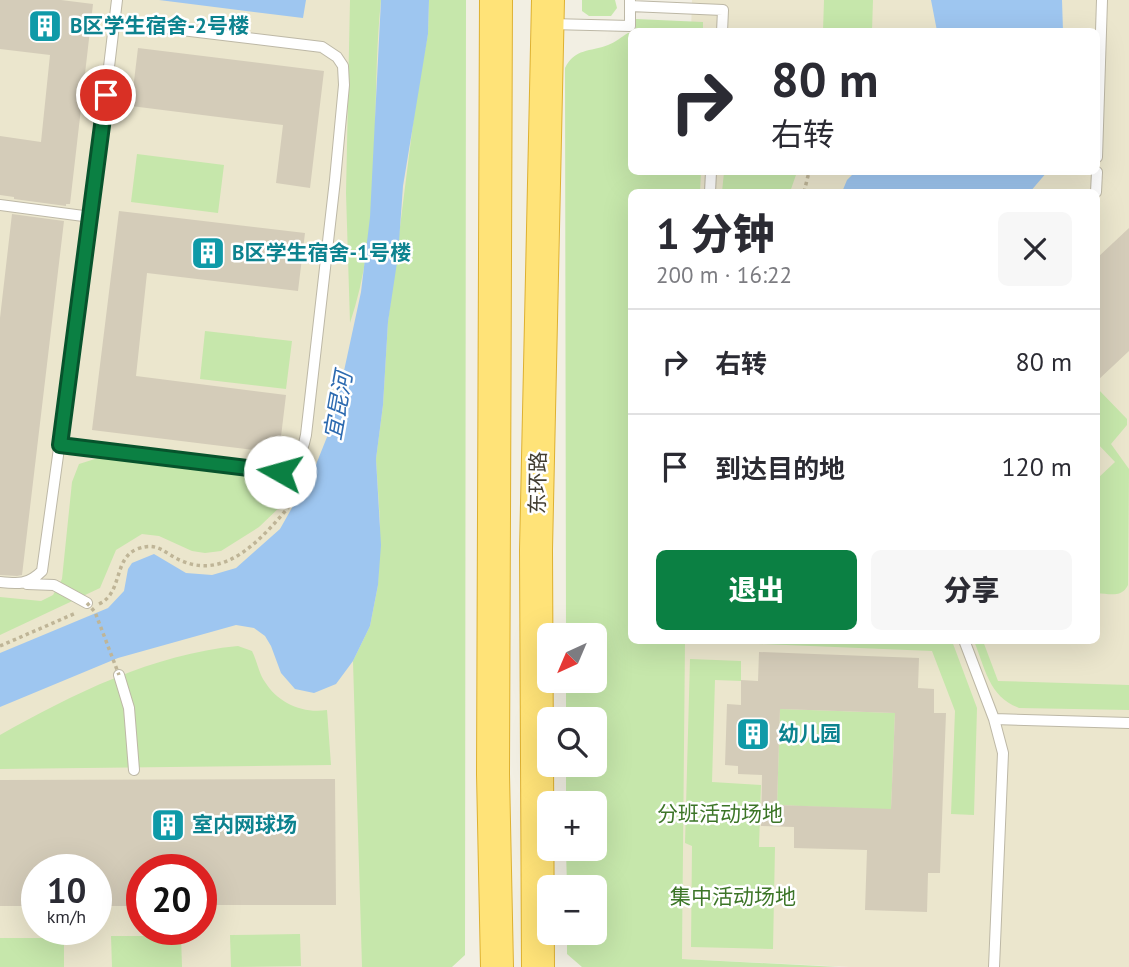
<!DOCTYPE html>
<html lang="zh">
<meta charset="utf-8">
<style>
:root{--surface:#fff;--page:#f7f7f7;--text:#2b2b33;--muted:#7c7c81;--line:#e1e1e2;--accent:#0b8043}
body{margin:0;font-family:"PT Sans","Noto Sans SC",sans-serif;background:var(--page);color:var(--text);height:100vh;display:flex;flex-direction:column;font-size:26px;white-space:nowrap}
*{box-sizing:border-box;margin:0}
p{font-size:23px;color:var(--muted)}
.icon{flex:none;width:38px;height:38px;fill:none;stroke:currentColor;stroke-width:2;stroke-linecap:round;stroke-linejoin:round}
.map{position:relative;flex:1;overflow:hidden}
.panel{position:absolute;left:628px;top:189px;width:472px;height:455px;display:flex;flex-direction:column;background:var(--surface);border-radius:10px;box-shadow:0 7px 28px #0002}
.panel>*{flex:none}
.hud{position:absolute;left:628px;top:28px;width:472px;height:147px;border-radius:10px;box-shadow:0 7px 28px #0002;background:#fff;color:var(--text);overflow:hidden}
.needle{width:46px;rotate:224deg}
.buttons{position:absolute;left:537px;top:623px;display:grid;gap:14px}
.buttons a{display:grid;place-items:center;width:70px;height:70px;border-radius:10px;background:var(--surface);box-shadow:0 7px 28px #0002;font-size:35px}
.speed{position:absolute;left:21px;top:854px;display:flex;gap:14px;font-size:35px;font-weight:700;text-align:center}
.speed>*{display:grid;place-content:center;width:91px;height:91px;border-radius:50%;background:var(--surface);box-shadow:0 7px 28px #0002;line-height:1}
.speed small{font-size:18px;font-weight:400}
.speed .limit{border:10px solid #d22;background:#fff;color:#111}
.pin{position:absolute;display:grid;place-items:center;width:60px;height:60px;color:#fff;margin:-30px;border:4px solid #fff;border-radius:50%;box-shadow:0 2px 7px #0007}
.me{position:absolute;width:77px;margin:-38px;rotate:277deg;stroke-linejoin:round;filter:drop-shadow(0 0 5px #0008)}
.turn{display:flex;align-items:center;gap:24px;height:147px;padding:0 28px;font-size:32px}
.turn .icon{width:91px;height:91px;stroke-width:2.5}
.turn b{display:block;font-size:49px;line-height:60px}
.round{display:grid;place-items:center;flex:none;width:74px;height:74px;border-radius:10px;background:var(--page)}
.head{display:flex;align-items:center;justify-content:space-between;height:119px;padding:0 28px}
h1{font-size:42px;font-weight:800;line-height:52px}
.button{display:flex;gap:14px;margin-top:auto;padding:14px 28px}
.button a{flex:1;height:80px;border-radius:10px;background:var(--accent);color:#fff;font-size:28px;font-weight:800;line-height:80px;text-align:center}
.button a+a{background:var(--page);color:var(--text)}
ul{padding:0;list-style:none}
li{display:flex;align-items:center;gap:21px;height:105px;padding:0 28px;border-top:2px solid var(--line)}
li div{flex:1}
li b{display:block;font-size:26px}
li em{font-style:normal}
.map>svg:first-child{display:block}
.education{fill:#ebe6cd;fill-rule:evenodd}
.green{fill:#c6e7ab}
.water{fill:#9ec6f0}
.building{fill:#d4ccb9;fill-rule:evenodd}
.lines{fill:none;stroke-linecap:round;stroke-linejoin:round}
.service-casing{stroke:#bdb8a6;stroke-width:12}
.trunk-casing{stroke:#deb131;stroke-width:34}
.path{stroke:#bfb597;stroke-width:3.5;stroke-dasharray:3.5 3.5;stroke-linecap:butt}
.service{stroke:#fff;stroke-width:10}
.trunk{stroke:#ffe378;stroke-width:32}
.path-bridge{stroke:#bfb597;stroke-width:3.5;stroke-dasharray:3.5 3.5;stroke-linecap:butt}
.route-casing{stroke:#07532c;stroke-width:18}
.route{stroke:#0b8043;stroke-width:12}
.labels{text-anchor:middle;stroke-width:5;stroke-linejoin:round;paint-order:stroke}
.culture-label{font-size:21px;font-weight:bold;fill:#0d838f;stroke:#fff;text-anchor:start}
.street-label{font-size:21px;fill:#443f33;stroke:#fff}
.park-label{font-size:21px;fill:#3c7527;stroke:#fff}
.water-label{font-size:23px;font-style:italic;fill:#2c6ab0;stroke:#fff}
</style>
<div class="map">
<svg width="1129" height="967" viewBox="0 0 1129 967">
<rect width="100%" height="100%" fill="#f2efe3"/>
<path class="education" d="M0,0h455l-3,967h-452zM37,870h59v59h-59zM142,870h59v59h-59z
M692,0h437v967h-279l-168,-8 2,-318 413,-1v-448h-411v-20h411v-140l-406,-1z"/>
<path class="green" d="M350,0h31c-11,106 3,222 -31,323l-4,-130z
M429,0h37l-1,955 -13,12h-90l-9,-306 17,-35 8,-41 2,-63 -4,-63 7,-54 5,-83 29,-230 11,-58z
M582,0h33l2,8 -6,8h-22l-7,-5z
M824,0h49l-1,31h-49z
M636,19l67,3v9h-68z
M628,33h4v139h69l-1,20h-68v448l320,1 25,67 -3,107 -23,-1 4,-103 -23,-60 -247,-10 -3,318 157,8h-257l-15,-13v-21h28v-46h-28l-1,-38h29v-46h-29v-38h29v-46h-29v-38h29v-46h-29l-1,-567c10,-20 25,-16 43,-23 8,-3 13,-8 20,-12z
M137,154l87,11 -6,48 -87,-11z
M724,172h73l-7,20h-68z
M205,331l87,10 -6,48 -86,-10z
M1097,388l30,31v6l-16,19 18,25 -1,116c-6,13 -19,9 -31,8v-114l18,-17 -18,-19z
M98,458l202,23 -16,22 -25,24 -38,24 -16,2 -13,-2 -33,-15 -17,-2 -26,16 -16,38 -100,47v-38l41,4 12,-6 9,-16 10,-97 7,-18z
M974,641h9l15,40 131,4v25l-110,-2c-30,-11 -34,-40 -45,-67z
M238,646l14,5c5,10 7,23 13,31 13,21 38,32 62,28l4,55 -331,4v-34c73,-41 153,-81 238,-89z
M690,659l51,2v20l-26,-1 -3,102 49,3 -2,62h16l-2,102 -82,-2 1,-101 -7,-3z
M780,709l115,4 -4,97 -114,-5z
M300,934l1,32 -70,1 -1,-32z
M111,936h70l1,31h-70z
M0,938h64v29h-64z"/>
<path class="water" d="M159,0h147l-3,18z
M381,0h48l-1,34 -25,152 -5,70 -10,66 -5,83 -7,54 5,86 -3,40 -8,41 -17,35 -17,23 -22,9 -19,-4 -14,-16 -10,-27 -6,-10 -11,-8 -18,-3 -118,33 -118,49v-54l108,-45 16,-17 4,-22 4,-6 22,-9 32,19 26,2 24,-7 44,-39 35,-62 18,-45 28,-130 9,-75z
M931,0h131l1,31h-126z
M855,172h192l-17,20h-188l5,-12z"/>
<path class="building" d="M0,0h61l32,4 -23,200h-4v2l-52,-7v-2l-14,-2v-59l41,6 9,-87 -50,-6z
M138,48l186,23 -14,117 -34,-5 7,-58 -152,-19z
M119,211l186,22 -7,58 -151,-18 -11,103 150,19 -7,58 -187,-23z
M12,214l52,7 -42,354 -5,1 -17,-1v-257z
M1129,228v123l-32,30v-123z
M759,652l160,6 -1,30 16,1v24h12l-6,160h-12l-1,39 -62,-2 2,-60 -73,-2v-21l-33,-1 1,-51 -24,-1v-8l-13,-1 2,-61 14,1v-25l17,1zM780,709l115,4 -4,96 -114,-4z
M335,779l1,126h-135v-35h-59v36h-46v-36h-59v36h-37v-126z"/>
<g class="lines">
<g class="service-casing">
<path id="service" d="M630,6l93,4 -1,22
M551,24l79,2v-25
M1097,157l5,-157
M710,192l1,-20
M1096,192l1,-20
M0,205l91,12
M60,445l220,27c18,-9 22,-18 26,-37l29,-255 9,-95 -1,-19 -6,-9 -15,-10 -207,-25
M0,582c18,2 28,3 42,-11l49,-354 26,-217
M27,584l27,1 33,18
M964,640l30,79 9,34 -9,214
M119,675l10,33 5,62
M994,719l135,4"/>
</g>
<g class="trunk-casing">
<path id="trunk" d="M496,0l-3,774 4,193
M538,967l-2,-417 12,-550"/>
</g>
<path class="path" d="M804,192l5,-20
M99,604c24,-11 14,-45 38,-55 22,-8 27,5 45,12 50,21 88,-33 117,-66
M0,646l76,-33"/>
<use href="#service" class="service"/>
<use href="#trunk" class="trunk"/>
<path class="path-bridge" d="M87,603l8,9 24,63"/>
</g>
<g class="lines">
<g class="route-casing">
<path id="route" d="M106,95l-46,350 220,27"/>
</g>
<use href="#route" class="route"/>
</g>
<defs>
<g id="building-square" transform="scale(1.75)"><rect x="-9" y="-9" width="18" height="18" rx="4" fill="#0f9aa8" stroke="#fff"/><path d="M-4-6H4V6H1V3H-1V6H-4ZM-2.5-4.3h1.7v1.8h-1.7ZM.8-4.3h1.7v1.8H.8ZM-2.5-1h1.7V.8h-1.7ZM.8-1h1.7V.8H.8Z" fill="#fff"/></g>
</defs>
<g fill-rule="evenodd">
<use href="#building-square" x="45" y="26"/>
<use href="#building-square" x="208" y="253"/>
<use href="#building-square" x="753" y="734"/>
<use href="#building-square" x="168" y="825"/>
</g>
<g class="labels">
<g class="culture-label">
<text x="70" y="33">B区学生宿舍-2号楼</text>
<text x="232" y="260">B区学生宿舍-1号楼</text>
<text x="778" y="741">幼儿园</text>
<text x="192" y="832">室内网球场</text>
</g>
<g class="street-label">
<text transform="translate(538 483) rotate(-89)" y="7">东环路</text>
</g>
<g class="park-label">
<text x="720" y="821">分班活动场地</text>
<text x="733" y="904">集中活动场地</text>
</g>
<g class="water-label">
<text transform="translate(338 406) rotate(-80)" y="8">宜昆河</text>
</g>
</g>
</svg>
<div class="buttons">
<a><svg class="needle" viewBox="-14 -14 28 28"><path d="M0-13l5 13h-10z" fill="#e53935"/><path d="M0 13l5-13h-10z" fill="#7c7c81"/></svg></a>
<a><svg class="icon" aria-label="search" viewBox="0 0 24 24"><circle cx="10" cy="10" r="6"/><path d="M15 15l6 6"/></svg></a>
<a>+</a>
<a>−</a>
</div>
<div class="speed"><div>10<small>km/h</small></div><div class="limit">20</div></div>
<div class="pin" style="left:106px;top:95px;background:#d93025"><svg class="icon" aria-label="arrive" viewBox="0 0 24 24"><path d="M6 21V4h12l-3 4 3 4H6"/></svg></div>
<svg class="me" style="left:280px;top:472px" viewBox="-20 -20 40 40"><circle r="19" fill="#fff"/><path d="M0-13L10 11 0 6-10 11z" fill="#0b8043"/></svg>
<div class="hud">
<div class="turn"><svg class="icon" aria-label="right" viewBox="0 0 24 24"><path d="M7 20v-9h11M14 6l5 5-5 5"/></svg><div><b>80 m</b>右转</div></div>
</div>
<section class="panel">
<div class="head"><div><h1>1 分钟</h1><p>200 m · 16:22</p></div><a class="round"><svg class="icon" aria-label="close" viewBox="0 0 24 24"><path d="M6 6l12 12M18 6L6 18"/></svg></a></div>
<ul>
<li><svg class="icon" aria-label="right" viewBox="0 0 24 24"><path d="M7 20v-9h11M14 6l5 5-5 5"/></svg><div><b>右转</b></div><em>80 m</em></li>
<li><svg class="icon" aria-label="arrive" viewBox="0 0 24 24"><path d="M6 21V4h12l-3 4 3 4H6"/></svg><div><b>到达目的地</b></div><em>120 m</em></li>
</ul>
<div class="button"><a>退出</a><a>分享</a></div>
</section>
</div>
